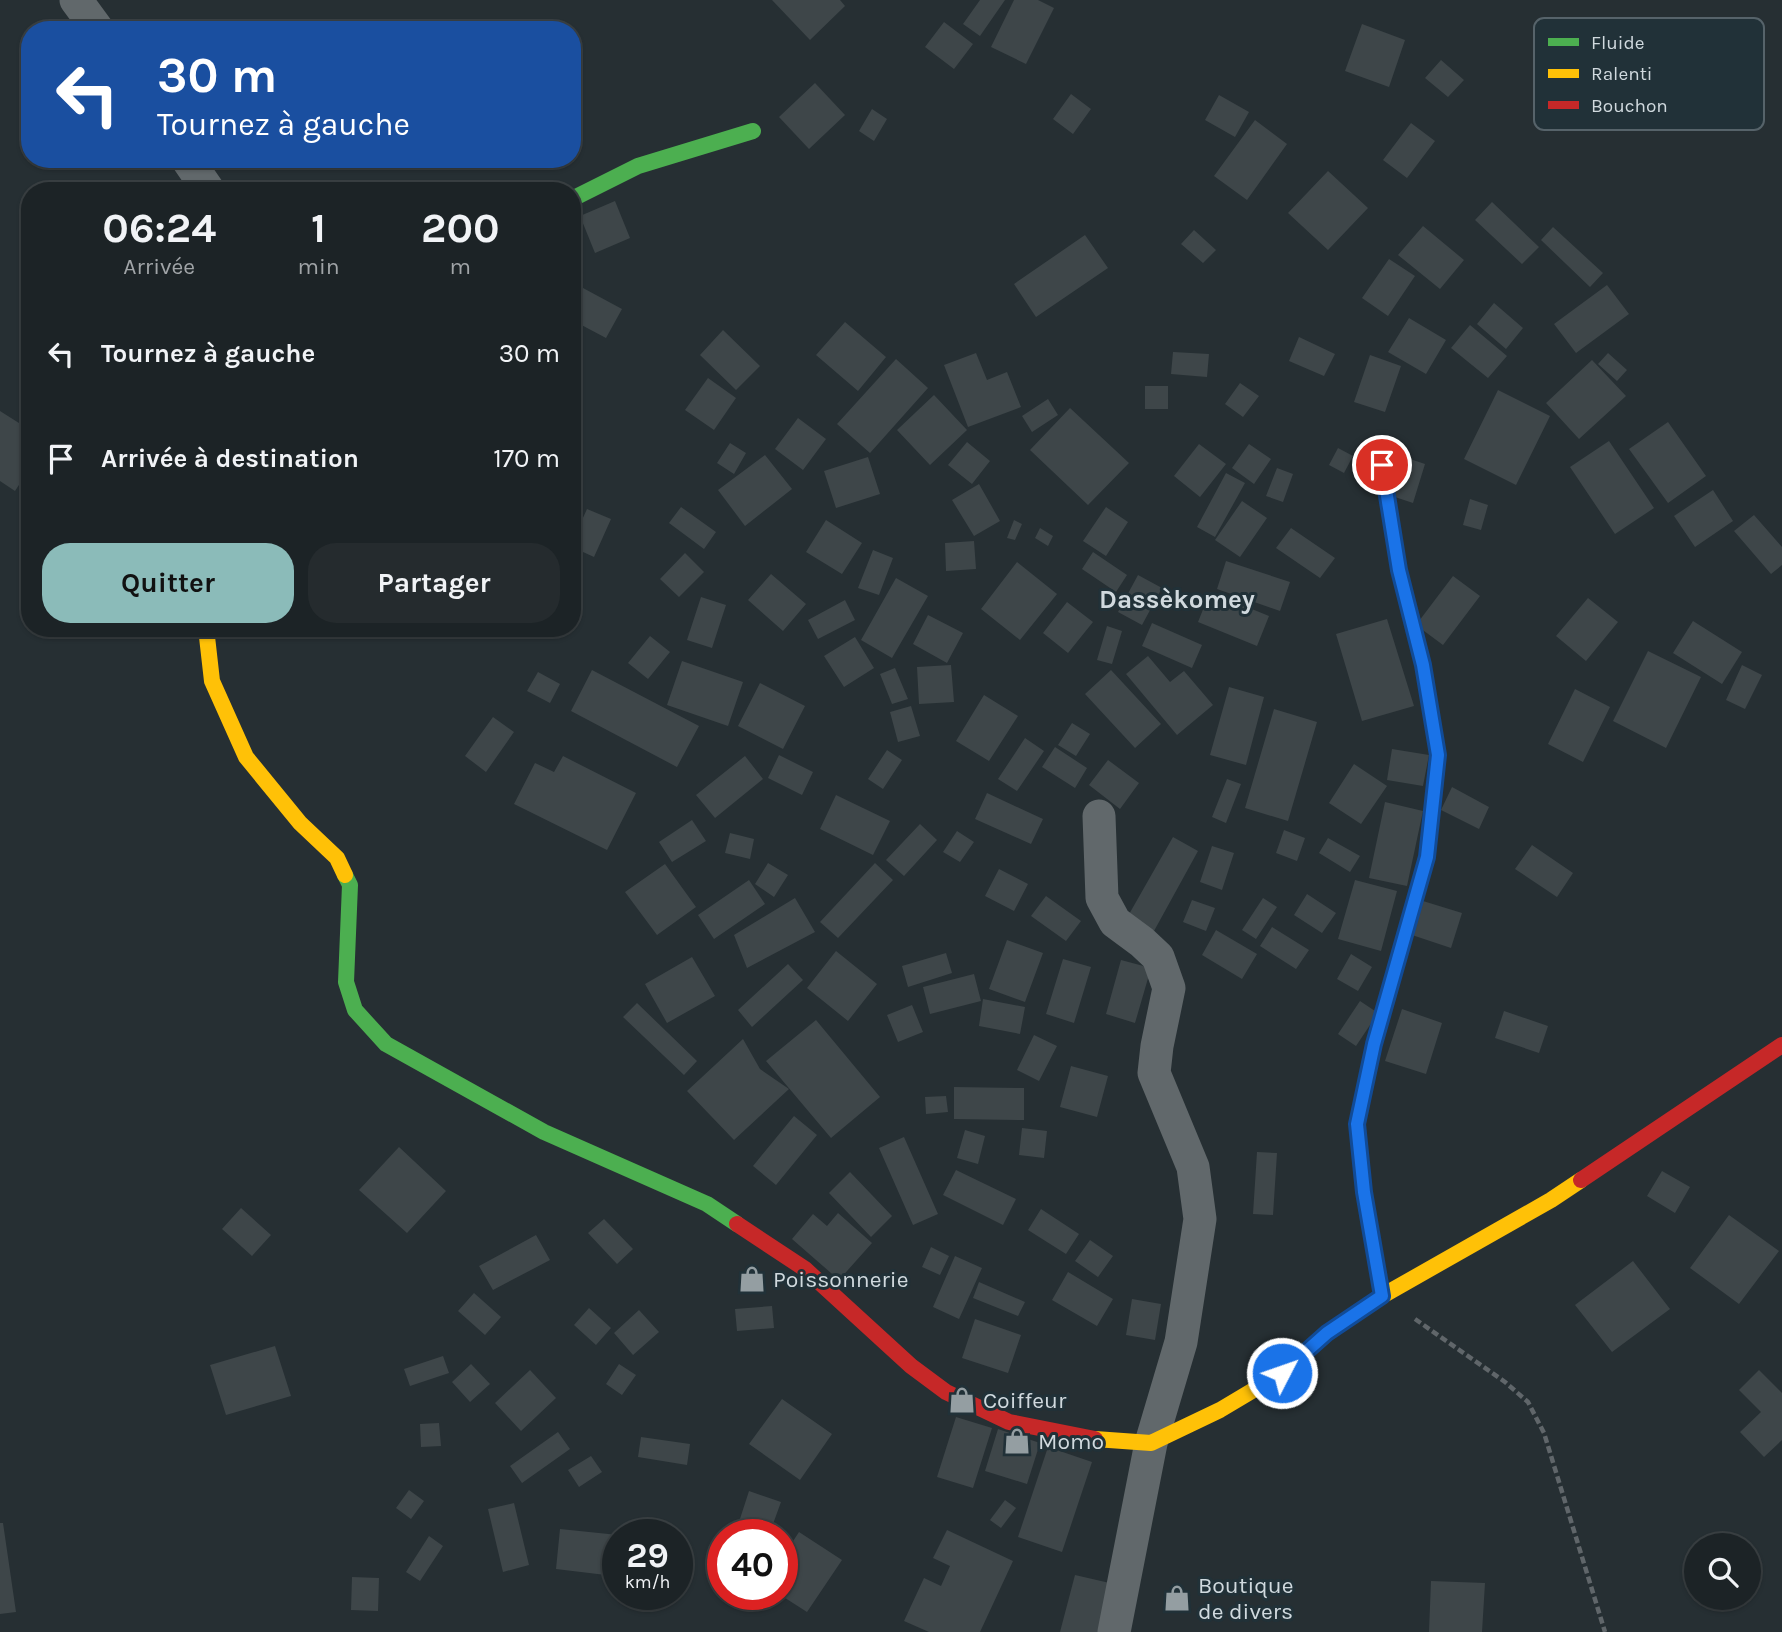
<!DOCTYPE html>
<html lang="fr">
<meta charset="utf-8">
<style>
:root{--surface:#1c2326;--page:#252b2e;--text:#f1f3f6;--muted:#a0a4a7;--line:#3a4043;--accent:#8bbbb9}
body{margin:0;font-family:Karla,sans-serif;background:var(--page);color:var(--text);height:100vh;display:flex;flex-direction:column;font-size:26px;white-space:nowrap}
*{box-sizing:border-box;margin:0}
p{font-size:23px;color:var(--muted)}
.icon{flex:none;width:38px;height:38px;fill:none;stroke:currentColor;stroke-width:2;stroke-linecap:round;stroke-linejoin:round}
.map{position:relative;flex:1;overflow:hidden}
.drawer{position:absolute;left:21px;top:182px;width:560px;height:455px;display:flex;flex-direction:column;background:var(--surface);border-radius:28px;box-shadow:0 2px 5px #0004,0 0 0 2px var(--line)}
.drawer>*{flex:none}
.guide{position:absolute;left:21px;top:21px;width:560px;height:147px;border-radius:28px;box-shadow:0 2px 5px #0004,0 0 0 2px var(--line);background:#1a4fa0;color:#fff;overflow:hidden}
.buttons{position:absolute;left:1684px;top:1533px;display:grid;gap:14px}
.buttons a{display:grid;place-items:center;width:77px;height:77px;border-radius:50%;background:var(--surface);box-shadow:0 2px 5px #0004,0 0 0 2px var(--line);font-size:35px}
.speed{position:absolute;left:602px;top:1519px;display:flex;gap:14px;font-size:35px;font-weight:700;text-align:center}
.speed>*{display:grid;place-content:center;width:91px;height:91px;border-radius:50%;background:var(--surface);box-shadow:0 2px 5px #0004,0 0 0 2px var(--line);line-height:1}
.speed small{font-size:18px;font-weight:400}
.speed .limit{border:10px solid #d22;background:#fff;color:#111}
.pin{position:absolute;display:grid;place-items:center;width:60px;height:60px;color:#fff;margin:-30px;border:4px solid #fff;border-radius:50%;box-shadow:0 2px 7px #0007}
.me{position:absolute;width:77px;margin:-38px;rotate:49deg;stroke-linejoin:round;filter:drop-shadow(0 0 5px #0008)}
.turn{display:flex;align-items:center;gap:24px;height:147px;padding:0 21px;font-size:32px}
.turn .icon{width:91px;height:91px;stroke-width:2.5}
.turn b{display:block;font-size:49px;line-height:60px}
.eta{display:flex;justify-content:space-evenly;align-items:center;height:119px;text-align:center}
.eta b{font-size:42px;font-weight:700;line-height:49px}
.button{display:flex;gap:14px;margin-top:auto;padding:14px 21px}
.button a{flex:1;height:80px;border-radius:28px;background:var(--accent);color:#111;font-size:28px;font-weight:700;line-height:80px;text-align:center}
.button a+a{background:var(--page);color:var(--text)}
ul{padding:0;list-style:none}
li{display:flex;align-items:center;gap:21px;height:105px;padding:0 21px}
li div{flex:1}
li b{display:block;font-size:26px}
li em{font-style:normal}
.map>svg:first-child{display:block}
.building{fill:#3e4649}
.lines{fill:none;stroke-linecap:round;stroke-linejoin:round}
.path{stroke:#60666a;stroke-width:4.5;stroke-dasharray:7 3.5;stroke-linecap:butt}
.street{stroke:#61686b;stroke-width:33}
.fast{stroke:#4caf50;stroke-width:16}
.slow{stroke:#ffc107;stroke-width:16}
.jam{stroke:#c62828;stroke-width:16}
.route-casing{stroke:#114b97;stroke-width:18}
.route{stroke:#1a73e8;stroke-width:12}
.labels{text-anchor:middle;stroke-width:6;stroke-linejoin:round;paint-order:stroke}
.poi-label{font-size:23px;fill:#d0d9de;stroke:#213138;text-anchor:start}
.quarter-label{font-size:26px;font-weight:bold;fill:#d0d9de;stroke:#213138}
.key{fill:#213138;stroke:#56636a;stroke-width:2}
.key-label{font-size:19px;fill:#d0d9de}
</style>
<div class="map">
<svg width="1782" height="1632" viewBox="0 0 1782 1632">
<rect width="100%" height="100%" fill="#262f33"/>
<path class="building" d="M772,0h68l5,6 -35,34z
M980,0h25l-25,36 -17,-12z
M1014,0h24l16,8 -28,56 -35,-17z
M944,22l29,22 -19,25 -29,-22z
M1362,24l43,16 -16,47 -44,-16z
M1441,60l23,20 -16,17 -23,-19z
M815,83l30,32 -36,34 -30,-32z
M1071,94l20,15 -18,25 -20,-15z
M1219,95l30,17 -14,25 -30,-17z
M872,109l15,10 -13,22 -15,-10z
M1255,120l32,24 -40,56 -33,-24z
M1411,123l24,18 -28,37 -24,-18z
M1328,171l40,37 -40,42 -40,-37z
M615,201l15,37 -35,15 -15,-37z
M1492,202l47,45 -17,17 -47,-44z
M1423,226l41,34 -24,29 -42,-34z
M1553,227l50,46 -13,14 -49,-47z
M1194,230l22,20 -13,13 -22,-19z
M1085,235l23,33 -72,49 -22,-33z
M1389,259l26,17 -27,40 -26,-18z
M1607,285l22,29 -53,39 -22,-29z
M583,288l39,21 -16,29 -34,-18v-13z
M1494,303l29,25 -17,21 -29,-25z
M1409,318l37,22 -20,34 -38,-22z
M845,322l41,35 -28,34 -42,-36z
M1470,325l37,31 -19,22 -37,-30z
M723,330l37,36 -24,24 -36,-35z
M1299,337l36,17 -11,22 -35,-15z
M1173,352l36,2 -2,23 -36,-3z
M976,353l11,27 20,-8 14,35 -53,20 -24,-62z
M1608,353l19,17 -10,11 -19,-17z
M1370,355l31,11 -16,46 -31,-10z
M896,359l32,29 -58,65 -33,-29z
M1592,360l34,36 -47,43 -33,-36z
M708,378l28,20 -22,32 -29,-20z
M1240,383l19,13 -16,21 -18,-13z
M1145,386h23v23h-23z
M1498,390l52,26 -34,69 -52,-26z
M934,395l33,35 -37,35 -33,-35z
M1048,399l10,16 -26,17 -10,-16z
M1070,408l59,55 -41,42 -58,-55z
M0,411l30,19v38l-15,23 -15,-10z
M798,418l28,21 -23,31 -28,-21z
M1668,422l38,54 -38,27 -39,-54z
M1609,441l45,67 -39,26 -45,-67z
M967,442l23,19 -18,23 -24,-19z
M730,443l16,10 -12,21 -17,-11z
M1199,444l27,20 -26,33 -26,-21z
M1249,444l22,15 -17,25 -22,-16z
M1338,448l15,8 -9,17 -15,-8z
M765,455l27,34 -47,37 -27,-36z
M1401,456l24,8 -12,39 -24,-8z
M868,457l12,37 -44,14 -12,-37z
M1277,468l16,6 -10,28 -17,-6z
M1226,473l19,10 -30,54 -18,-10z
M979,484l21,37 -26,15 -22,-36z
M1713,490l20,31 -38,26 -21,-31z
M1470,499l18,6 -7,25 -18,-5z
M1242,501l25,17 -27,39 -25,-17z
M681,507l35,25 -12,17 -35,-26z
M1106,507l22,15 -22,34 -23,-15z
M587,509l24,10 -17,38 -22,-10v-5z
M1754,515l28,32v18l-11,9 -37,-43z
M826,520l36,23 -20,31 -36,-22z
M1014,520l8,4 -7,16 -8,-2z
M1040,528l13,8 -5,10 -13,-8z
M1291,528l44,30 -15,20 -44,-30z
M974,541l2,28 -30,2 -1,-28z
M873,550l20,8 -14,37 -21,-7z
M1093,552l34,23 -11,17 -34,-23z
M685,553l19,19 -25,25 -19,-18z
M1226,561l64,21 -10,29 -63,-22z
M1017,562l40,32 -37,46 -39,-31z
M771,574l35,30 -23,27 -35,-31z
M1138,575l24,13 -20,37 -24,-13z
M1453,576l27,20 -37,49 -27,-20z
M896,578l32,18 -36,62 -31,-18z
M1210,592l59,24 -12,30 -59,-24z
M701,597l25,8 -14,43 -25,-8z
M1588,598l30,24 -32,39 -30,-25z
M845,600l10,20 -37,19 -10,-19z
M1067,602l26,20 -25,31 -25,-20z
M928,615l35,18 -16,30 -34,-19z
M1387,619l27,87 -52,15 -26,-87z
M1693,621l49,31 -20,32 -49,-31z
M1152,623l50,22 -10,23 -50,-22z
M1107,626l15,5 -10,33 -15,-4z
M650,636l20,16 -22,27 -20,-16z
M855,637l19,31 -30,19 -20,-31z
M1648,651l53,26 -35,71 -53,-27z
M1148,656l22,26 14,-11 29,34 -36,30 -51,-61z
M682,661l61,21 -15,44 -61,-21z
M951,665l3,37 -35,2 -2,-37z
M1742,665l20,10 -17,34 -19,-9z
M895,668l13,31 -16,5 -12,-30z
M592,670l107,56 -22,41 -106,-56z
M1111,670l50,54 -26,24 -50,-54z
M538,672l22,12 -10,19 -23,-12z
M760,683l45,23 -22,43 -45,-23z
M1229,687l35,10 -18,68 -36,-10z
M1575,689l35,18 -27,55 -35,-18z
M984,695l34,21 -29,45 -33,-20z
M911,706l9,30 -22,6 -8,-30z
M1274,709l43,13 -29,99 -43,-13z
M493,717l21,15 -28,40 -21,-16z
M1072,723l18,11 -14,22 -18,-11z
M1025,738l19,13 -27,40 -19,-12z
M1055,747l32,21 -12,20 -33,-21z
M1392,749l37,6 -6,31 -36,-6z
M887,750l15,10 -19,29 -15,-10z
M779,755l34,17 -11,23 -34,-17z
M563,756l73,37 -29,57 -93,-46 21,-41 19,9z
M745,756l18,23 -48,39 -19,-23z
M1108,760l31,23 -19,26 -31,-24z
M1354,764l33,22 -26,38 -32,-21z
M1227,779l14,5 -15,39 -14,-6z
M1452,787l37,20 -10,22 -38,-19z
M987,793l56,26 -12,25 -56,-25z
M836,795l54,26 -17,34 -53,-26z
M1385,802l38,9 -16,75 -38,-8z
M692,820l14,21 -34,21 -13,-20z
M920,824l17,16 -33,36 -18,-16z
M1284,830l21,8 -8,23 -21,-8z
M957,831l17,11 -14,20 -17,-10z
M730,833l24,6 -4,20 -25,-6z
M1173,837l25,14 -44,80 -26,-15z
M1328,838l32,18 -10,16 -31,-19z
M1532,845l41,28 -16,24 -42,-28z
M1212,846l22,7 -12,37 -22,-8z
M768,863l20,12 -14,22 -19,-13z
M875,863l18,17 -55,58 -18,-16z
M665,864l31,43 -39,28 -32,-43z
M999,869l29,15 -14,27 -29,-15z
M749,880l16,24 -51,35 -16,-24z
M1355,880l42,11 -16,60 -43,-12z
M1307,894l29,19 -14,20 -28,-18z
M1046,896l35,25 -15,20 -35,-25z
M795,898l20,34 -68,36 -13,-33z
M1263,898l14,9 -21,32 -14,-9z
M1192,900l23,8 -9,23 -23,-9z
M1423,901l39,12 -11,35 -39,-13z
M1272,927l37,23 -13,19 -36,-23z
M1216,930l41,24 -15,25 -40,-24z
M1007,940l36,13 -18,49 -36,-13z
M836,951l41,33 -29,37 -41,-33z
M946,953l6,20 -44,14 -6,-21z
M1351,954l21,13 -14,24 -21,-12z
M692,957l23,39 -48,27 -22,-39z
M1063,959l28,8 -17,56 -28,-9z
M1121,960l30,8 -16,55 -29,-9z
M788,964l15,16 -51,47 -14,-17z
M974,974l7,27 -51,13 -7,-27z
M983,999l42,8 -5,27 -41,-8z
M1360,1001l18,12 -22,33 -18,-12z
M637,1003l60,58 -13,14 -61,-58z
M912,1005l11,27 -25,10 -11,-27z
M1402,1009l40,14 -16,51 -41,-13z
M1504,1011l44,15 -9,27 -44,-15z
M816,1020l64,77 -49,41 -65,-77z
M1034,1035l23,11 -18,35 -22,-11z
M743,1039l17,30 29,20 -55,51 -47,-49z
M1071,1066l37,10 -11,41 -37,-10z
M954,1087l70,1v32l-70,-1z
M946,1096l2,16 -22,2 -1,-17z
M794,1116l23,19 -41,50 -23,-19z
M1022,1128l25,3 -3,27 -25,-3z
M965,1130l20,6 -7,28 -21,-6z
M904,1137l34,77 -25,11 -34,-77z
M399,1147l47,44 -39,42 -48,-43z
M1257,1152l20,1 -4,62 -20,-1z
M956,1170l60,29 -13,26 -60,-30z
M1662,1171l28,16 -15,26 -28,-17z
M850,1172l42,44 -21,21 -42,-44z
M241,1208l30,27 -19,21 -30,-27z
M1041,1209l38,25 -13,20 -38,-24z
M838,1213l34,30 -33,37 -47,-41 21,-25 14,12z
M1729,1215l50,36 -40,53 -49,-36z
M604,1219l29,30 -16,15 -29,-31z
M536,1235l14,25 -57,30 -14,-24z
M1090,1240l23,16 -15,21 -23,-16z
M931,1247l18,9 -9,19 -18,-8z
M955,1256l27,12 -23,51 -26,-12z
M1633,1261l37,48 -58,43 -37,-47z
M1068,1272l45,27 -16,27 -45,-26z
M979,1282l46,20 -7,14 -45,-18z
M474,1293l27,24 -16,18 -27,-24z
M1132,1299l29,5 -6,36 -29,-5z
M772,1306l2,22 -37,3 -2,-22z
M589,1308l22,20 -15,17 -22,-20z
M639,1310l20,22 -26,23 -19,-22z
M975,1319l46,16 -13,38 -46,-15z
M275,1346l16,50 -65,19 -16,-50z
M443,1356l6,17 -39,13 -6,-17z
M471,1364l19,20 -20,18 -18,-20z
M619,1364l17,11 -14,20 -16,-11z
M530,1370l26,28 -35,33 -26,-28z
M1759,1370l23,23v47l-18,17 -24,-25 21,-20 -22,-22z
M782,1399l50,35 -32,46 -51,-36z
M956,1417l36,11 -19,60 -36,-11z
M439,1423l2,23 -20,1 -1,-23z
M998,1429l42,14 -13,41 -42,-13z
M558,1432l12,17 -48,34 -12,-17z
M641,1437l49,7 -3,21 -49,-8z
M1048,1447l44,15 -30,90 -44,-15z
M591,1456l11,16 -23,15 -11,-17z
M409,1490l15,11 -13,18 -15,-11z
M749,1491l32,11 -12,33 -31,-10z
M1005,1500l11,8 -15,20 -11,-8z
M514,1503l15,62 -26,7 -15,-63z
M644,1521l9,14h-29z
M0,1523h3l13,89 -16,2z
M560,1529l58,6 -4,41 -58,-7z
M947,1530l66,31 -33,71h-51l-25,-11 20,-43 17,8 9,-20 -17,-8z
M799,1532l43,28 -35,52 -25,-16v-38z
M429,1536l14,10 -23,35 -14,-9z
M1075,1575l39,9 -12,48h-42z
M352,1577l27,1 -1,33 -27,-1z
M1431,1581l54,2 -3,49h-53z"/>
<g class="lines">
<path class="path" d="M1415,1319l90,63 23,20 16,31 61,199"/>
<path class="street" d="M76,0l22,30
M187,159l22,32
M1099,816l3,82 13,24 27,20 16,15 11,31 -12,58 -3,27 39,94 7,52 -19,123 -30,101 -37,189"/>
<path class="fast" d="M572,199l66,-33 115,-35
M345,875l5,10 -4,97 9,28 31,34 158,88 163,72 30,20
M1374,1045l53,-188 11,-102 -15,-90 -24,-95 -17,-105"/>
<path class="slow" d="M206,628l6,53 34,76 54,66 37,35 8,17
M1374,1045l-17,79 7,68 18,104
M1095,1439l56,4 69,-33 62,-37 45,-40 55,-37 169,-96 30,-20"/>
<path class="jam" d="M1581,1180l201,-135
M737,1224l68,45 106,97 35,26 63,30 86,17"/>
</g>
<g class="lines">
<g class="route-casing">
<path id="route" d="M1282,1373l45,-40 55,-37 -18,-104 -7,-68 17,-80 53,-187 11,-102 -15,-90 -24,-95 -17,-105"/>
</g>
<use href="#route" class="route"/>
</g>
<defs>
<g id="shop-bare" transform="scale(2.1)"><path d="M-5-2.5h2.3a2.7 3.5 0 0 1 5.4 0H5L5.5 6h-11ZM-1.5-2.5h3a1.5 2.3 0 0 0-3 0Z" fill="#949ea2" stroke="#213138" stroke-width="2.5" paint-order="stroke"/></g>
</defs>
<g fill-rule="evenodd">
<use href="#shop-bare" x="752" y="1279"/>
<use href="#shop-bare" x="962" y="1400"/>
<use href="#shop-bare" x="1017" y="1441"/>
<use href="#shop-bare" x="1177" y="1598"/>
</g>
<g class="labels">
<g class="poi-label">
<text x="773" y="1287">Poissonnerie</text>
<text x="983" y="1408">Coiffeur</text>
<text x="1038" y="1449">Momo</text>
<text x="1198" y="1593">Boutique<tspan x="1198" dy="26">de divers</tspan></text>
</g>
<g class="quarter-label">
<text x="1177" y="608">Dassèkomey</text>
</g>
</g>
<rect x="1534" y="18" width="230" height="112" rx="10" class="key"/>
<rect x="1548" y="38" width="31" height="8" fill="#4caf50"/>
<rect x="1548" y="69" width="31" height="9" fill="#ffc107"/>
<rect x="1548" y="101" width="31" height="8" fill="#c62828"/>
<g class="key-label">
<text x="1591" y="49">Fluide</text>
<text x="1591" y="80">Ralenti</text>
<text x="1591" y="112">Bouchon</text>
</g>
</svg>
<div class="buttons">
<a><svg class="icon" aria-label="search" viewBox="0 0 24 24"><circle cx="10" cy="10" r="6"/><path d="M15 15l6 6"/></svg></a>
</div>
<div class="speed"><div>29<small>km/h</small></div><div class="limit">40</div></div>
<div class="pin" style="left:1382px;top:465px;background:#d93025"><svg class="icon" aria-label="arrive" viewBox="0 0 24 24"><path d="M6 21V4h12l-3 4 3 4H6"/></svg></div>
<svg class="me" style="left:1282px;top:1373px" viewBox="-20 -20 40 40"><circle r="17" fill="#1a73e8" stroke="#fff" stroke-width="3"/><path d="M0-11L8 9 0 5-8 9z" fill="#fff"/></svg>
<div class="guide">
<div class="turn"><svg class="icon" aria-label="left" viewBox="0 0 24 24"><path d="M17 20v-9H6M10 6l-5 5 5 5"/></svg><div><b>30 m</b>Tournez à gauche</div></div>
</div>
<section class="drawer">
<div class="eta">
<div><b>06:24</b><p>Arrivée</p></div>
<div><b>1</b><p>min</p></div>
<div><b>200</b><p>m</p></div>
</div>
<ul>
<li><svg class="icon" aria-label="left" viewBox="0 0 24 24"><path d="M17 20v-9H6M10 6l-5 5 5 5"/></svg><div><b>Tournez à gauche</b></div><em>30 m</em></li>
<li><svg class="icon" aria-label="arrive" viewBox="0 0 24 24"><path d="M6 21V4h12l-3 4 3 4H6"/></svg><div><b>Arrivée à destination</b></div><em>170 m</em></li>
</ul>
<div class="button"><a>Quitter</a><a>Partager</a></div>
</section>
</div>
